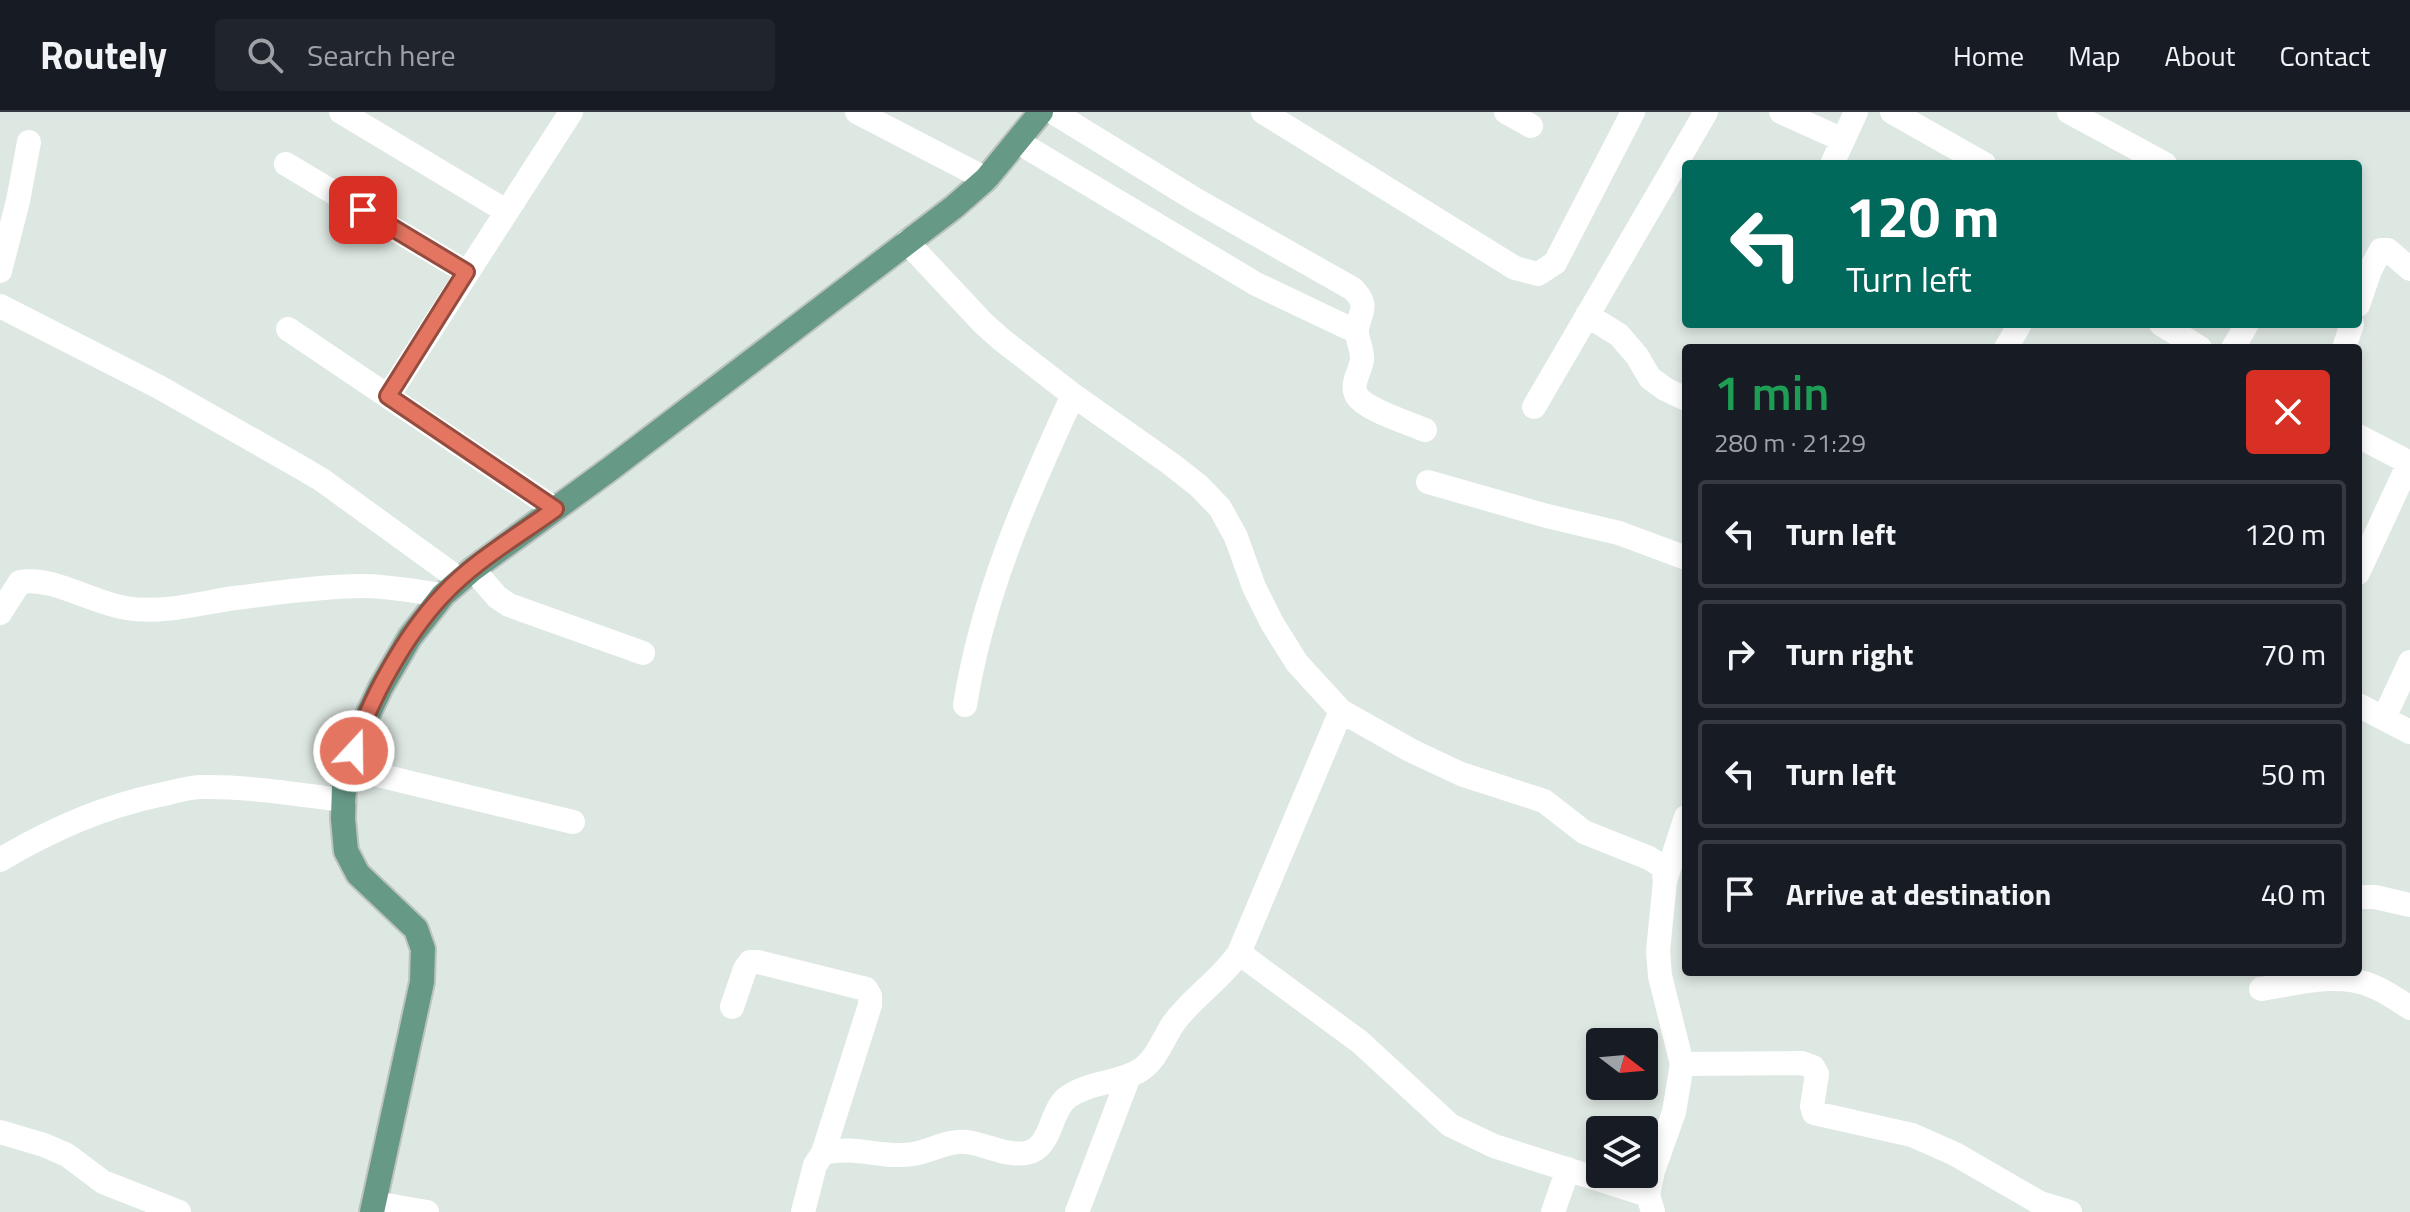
<!DOCTYPE html>
<meta charset="utf-8">
<style>
:root{--surface:#171b24;--page:#20242c;--text:#f1f3f6;--muted:#9ea1a6;--line:#363941}
body{margin:0;font-family:"Titillium Web",sans-serif;background:var(--page);color:var(--text);height:100vh;display:flex;flex-direction:column;font-size:30px;white-space:nowrap}
*{box-sizing:border-box;margin:0}
p{font-size:26px;color:var(--muted)}
.icon{flex:none;width:44px;height:44px;fill:none;stroke:currentColor;stroke-width:2;stroke-linecap:round;stroke-linejoin:round}
.map{position:relative;flex:1;overflow:hidden}
.side{position:absolute;left:1682px;top:232px;width:680px;height:632px;display:flex;flex-direction:column;background:var(--surface);border-radius:8px;box-shadow:0 4px 12px #0003}
.side>*{flex:none}
.banner{position:absolute;left:1682px;top:48px;width:680px;height:168px;border-radius:8px;box-shadow:0 4px 12px #0003;background:#00695c;color:#fff;overflow:hidden}
.needle{width:52px;rotate:106deg}
.fabs{position:absolute;left:1586px;top:916px;display:grid;gap:16px}
.fabs a{display:grid;place-items:center;width:72px;height:72px;border-radius:8px;background:var(--surface);box-shadow:0 4px 12px #0003;font-size:40px}
.pin{position:absolute;display:grid;place-items:center;width:68px;height:68px;color:#fff;margin:-34px;border-radius:16px;box-shadow:0 4px 12px #0006}
.me{position:absolute;width:88px;margin:-44px;rotate:21deg;stroke-linejoin:round;filter:drop-shadow(0 0 6px #0008)}
.turn{display:flex;align-items:center;gap:28px;height:168px;padding:0 32px;font-size:36px}
.turn .icon{width:104px;height:104px;stroke-width:2.5}
.turn b{display:block;font-size:56px;line-height:68px}
.round{display:grid;place-items:center;flex:none;width:84px;height:84px;border-radius:8px;background:var(--page)}
.head{display:flex;align-items:center;justify-content:space-between;height:136px;padding:0 32px}
h1{font-size:48px;font-weight:600;line-height:60px;color:#1e9e55}
ul{padding:0;list-style:none}
li{display:flex;align-items:center;gap:24px;height:108px;margin:0 16px 12px;padding:0 16px;border:4px solid var(--line);border-radius:8px}
li div{flex:1}
li b{display:block;font-size:30px}
li em{font-style:normal}
header{display:flex;align-items:center;gap:48px;box-sizing:border-box;height:112px;padding:0 40px;background:var(--surface);border-bottom:2px solid var(--line)}
header strong{font-size:38px}
nav{display:flex;gap:44px;margin-inline-start:auto;font-size:28px}
.search{width:560px;height:72px;background:var(--page);display:flex;align-items:center;gap:20px;box-sizing:border-box;padding:0 28px;border-radius:8px;color:var(--muted);font-size:30px}
.map>svg:first-child{display:block}
.lines{fill:none;stroke-linecap:round;stroke-linejoin:round}
.major-casing{stroke:#bcc3c0;stroke-width:28}
.minor{stroke:#fff;stroke-width:24}
.major{stroke:#679987;stroke-width:24}
.route-casing{stroke:#944c3f;stroke-width:20}
.route{stroke:#e37561;stroke-width:14}
</style>
<header>
<strong>Routely</strong>
<div class="search"><svg class="icon" aria-label="search" viewBox="0 0 24 24"><circle cx="10" cy="10" r="6"/><path d="M15 15l6 6"/></svg>Search here</div>
<nav><a>Home</a><a>Map</a><a>About</a><a>Contact</a></nav>
</header>
<div class="map">
<svg width="2410" height="1100" viewBox="0 0 2410 1100">
<rect width="100%" height="100%" fill="#dee8e2"/>
<g class="lines">
<g class="major-casing">
<path id="major" d="M372,1100l50,-230 1,-33 -7,-20 -58,-55 -12,-23 -3,-32 1,-34 15,-52 22,-46 29,-50 33,-42 30,-26 137,-100 344,-262 32,-28 55,-67"/>
</g>
<path class="minor" d="M341,0l165,99
M857,0l129,67
M1053,0l143,88 157,89c17,18 7,21 4,40 -1,10 6,20 5,31 -2,13 -12,24 -5,36 9,14 52,27 68,34
M1263,0l252,156 23,6 17,-11 78,-151
M1506,0l25,14
M1781,0l62,28
M1892,0l92,52
M2069,0l96,52
M1018,30l238,142 101,48
M286,52l180,108
M1832,52l24,-52
M907,130l76,81 19,17 71,55 98,69 28,22 21,22 16,29 18,50 18,36 25,40 44,48 69,39 51,24 83,27 40,31 65,26 14,9 2,14 -7,70 2,25 22,88 -8,48 -21,59 -5,24 5,17
M0,159l18,-70 11,-59
M2358,193l12,-35 11,-20h7l22,19
M0,194l159,81 141,80 22,13 138,100
M1587,203l32,20 18,21 13,22 15,11 21,10
M2161,212l39,24
M288,217l267,180
M2006,236l14,-24
M2233,236l14,-24
M2344,236l8,-24
M388,284l183,-284
M1534,295l172,-295
M2358,324l52,27
M1428,370l119,34 72,17 67,25
M473,457l24,28 12,8 134,48
M2358,461l51,-110
M0,501l20,-31c33,-6 72,21 106,26 37,6 73,-5 109,-10 42,-5 86,-12 128,-12 27,0 54,6 80,9
M965,593c18,-112 61,-208 108,-310
M2358,593l52,27
M2384,606l26,-56
M349,656l224,54
M0,748c50,-30 102,-53 159,-65 14,-3 29,-8 43,-8 47,-1 95,8 142,13
M1665,769l21,-64
M2358,785h17l35,8
M1239,841l121,89 90,83 44,21 154,49
M2261,877c35,-5 77,-18 111,-3 13,5 26,14 38,22
M732,895l13,-38 5,-7h8l108,27 4,7v9l-47,148
M1682,952l120,-1 11,4 4,7 -5,32 2,7 98,22 43,19 85,49 30,9
M0,1020l44,13 23,10 36,27 76,30
M375,1091l52,9
M803,1100l12,-47 8,-12c34,-8 59,6 90,1 18,-3 35,-14 54,-12 20,3 39,14 59,11 27,-5 23,-43 42,-56 22,-16 52,-13 74,-28 15,-11 21,-30 31,-45 19,-27 47,-43 66,-71l102,-242
M1077,1100l52,-136
M1553,1100l15,-43"/>
<use href="#major" class="major"/>
</g>
<g class="lines">
<g class="route-casing">
<path id="route" d="M354,639c14,-50 53,-118 88,-155 32,-35 76,-60 113,-87l-167,-113 78,-124 -103,-62"/>
</g>
<use href="#route" class="route"/>
</g>
</svg>
<div class="fabs">
<a><svg class="needle" viewBox="-14 -14 28 28"><path d="M0-13l5 13h-10z" fill="#e53935"/><path d="M0 13l5-13h-10z" fill="#9ea1a6"/></svg></a>
<a><svg class="icon" aria-label="layers" viewBox="0 0 24 24"><path d="M12 4l9 5-9 5-9-5zM3 14l9 5 9-5"/></svg></a>
</div>
<div class="pin" style="left:363px;top:98px;background:#d93025"><svg class="icon" aria-label="arrive" viewBox="0 0 24 24"><path d="M6 21V4h12l-3 4 3 4H6"/></svg></div>
<svg class="me" style="left:354px;top:639px" viewBox="-20 -20 40 40"><circle r="17" fill="#e37561" stroke="#fff" stroke-width="3"/><path d="M0-11L8 9 0 5-8 9z" fill="#fff"/></svg>
<div class="banner">
<div class="turn"><svg class="icon" aria-label="left" viewBox="0 0 24 24"><path d="M17 20v-9H6M10 6l-5 5 5 5"/></svg><div><b>120 m</b>Turn left</div></div>
</div>
<section class="side">
<div class="head"><div><h1>1 min</h1><p>280 m · 21:29</p></div><a class="round" style="background:#d93025;color:#fff"><svg class="icon" aria-label="close" viewBox="0 0 24 24"><path d="M6 6l12 12M18 6L6 18"/></svg></a></div>
<ul>
<li><svg class="icon" aria-label="left" viewBox="0 0 24 24"><path d="M17 20v-9H6M10 6l-5 5 5 5"/></svg><div><b>Turn left</b></div><em>120 m</em></li>
<li><svg class="icon" aria-label="right" viewBox="0 0 24 24"><path d="M7 20v-9h11M14 6l5 5-5 5"/></svg><div><b>Turn right</b></div><em>70 m</em></li>
<li><svg class="icon" aria-label="left" viewBox="0 0 24 24"><path d="M17 20v-9H6M10 6l-5 5 5 5"/></svg><div><b>Turn left</b></div><em>50 m</em></li>
<li><svg class="icon" aria-label="arrive" viewBox="0 0 24 24"><path d="M6 21V4h12l-3 4 3 4H6"/></svg><div><b>Arrive at destination</b></div><em>40 m</em></li>
</ul>
</section>
</div>
